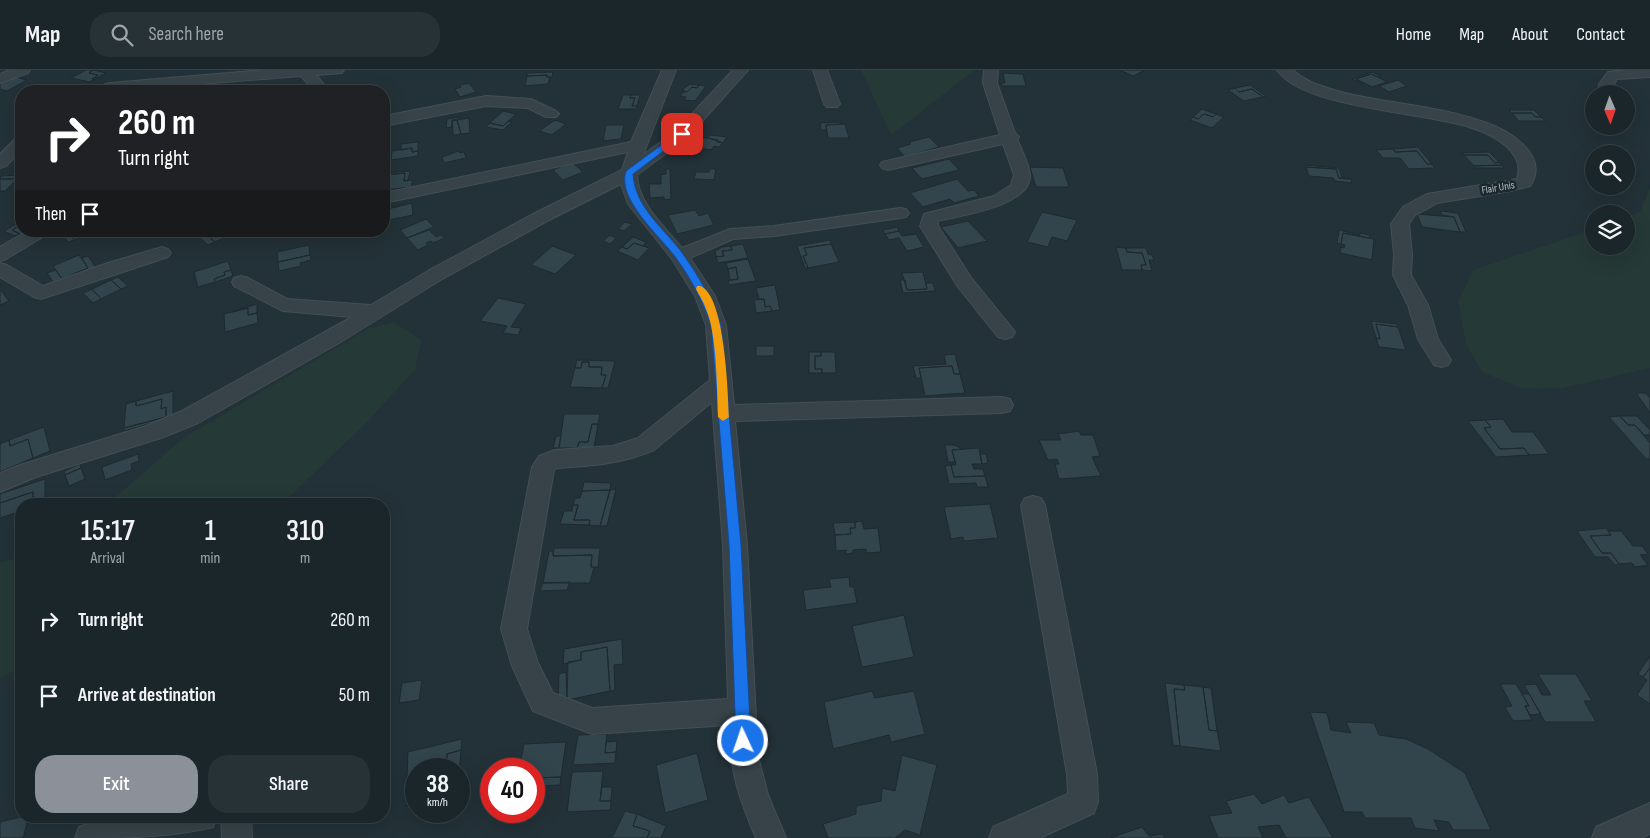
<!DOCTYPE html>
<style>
:root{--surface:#1a262a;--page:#273236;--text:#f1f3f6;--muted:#9fa5a8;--line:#384347;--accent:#8c9099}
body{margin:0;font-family:"Sofia Sans Condensed",sans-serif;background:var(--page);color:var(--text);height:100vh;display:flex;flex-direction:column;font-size:19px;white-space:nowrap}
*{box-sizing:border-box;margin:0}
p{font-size:16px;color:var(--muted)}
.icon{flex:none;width:28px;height:28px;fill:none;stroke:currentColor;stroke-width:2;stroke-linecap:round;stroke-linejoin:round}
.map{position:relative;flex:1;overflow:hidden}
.details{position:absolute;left:15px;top:428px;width:375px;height:325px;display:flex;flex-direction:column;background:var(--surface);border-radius:20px;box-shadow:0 5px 20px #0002,0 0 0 1px var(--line)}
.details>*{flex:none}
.top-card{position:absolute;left:15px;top:15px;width:375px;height:152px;border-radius:20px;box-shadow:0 5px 20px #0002,0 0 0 1px var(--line);background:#202124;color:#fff;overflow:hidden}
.needle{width:32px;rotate:178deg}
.controls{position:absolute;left:1585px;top:15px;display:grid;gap:10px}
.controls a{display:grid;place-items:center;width:50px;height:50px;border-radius:50%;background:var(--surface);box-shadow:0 5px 20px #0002,0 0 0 1px var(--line);font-size:25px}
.speed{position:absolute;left:405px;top:688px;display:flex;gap:10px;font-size:25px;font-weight:700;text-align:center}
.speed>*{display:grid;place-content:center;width:65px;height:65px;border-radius:50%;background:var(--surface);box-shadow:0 5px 20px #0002,0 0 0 1px var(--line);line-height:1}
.speed small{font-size:12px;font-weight:400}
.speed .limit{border:8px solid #d22;background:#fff;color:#111}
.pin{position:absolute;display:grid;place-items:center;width:42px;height:42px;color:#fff;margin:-21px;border-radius:10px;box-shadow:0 2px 8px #0006}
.me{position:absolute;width:55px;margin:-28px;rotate:357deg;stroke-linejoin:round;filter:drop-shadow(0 0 4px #0008)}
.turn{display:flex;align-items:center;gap:18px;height:105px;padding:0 20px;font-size:22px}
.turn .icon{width:65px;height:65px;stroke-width:2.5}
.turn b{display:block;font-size:35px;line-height:42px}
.then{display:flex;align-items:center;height:48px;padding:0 20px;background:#0003;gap:10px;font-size:19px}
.eta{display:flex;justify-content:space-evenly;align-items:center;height:85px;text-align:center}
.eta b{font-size:30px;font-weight:600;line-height:35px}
.cta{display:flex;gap:10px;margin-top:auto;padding:10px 20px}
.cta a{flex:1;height:58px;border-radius:20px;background:var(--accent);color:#fff;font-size:20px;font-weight:600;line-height:58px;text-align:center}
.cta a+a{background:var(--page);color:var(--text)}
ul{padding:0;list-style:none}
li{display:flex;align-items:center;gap:15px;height:75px;padding:0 20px}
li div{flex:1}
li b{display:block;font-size:19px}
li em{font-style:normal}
header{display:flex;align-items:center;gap:30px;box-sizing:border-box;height:70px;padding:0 25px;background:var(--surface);border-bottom:1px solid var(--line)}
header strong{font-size:24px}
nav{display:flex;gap:28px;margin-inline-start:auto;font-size:18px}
.search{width:350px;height:45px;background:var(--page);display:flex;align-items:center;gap:12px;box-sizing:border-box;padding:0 18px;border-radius:20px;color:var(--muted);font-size:19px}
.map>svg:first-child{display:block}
.green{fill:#253936}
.building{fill:#32444c;stroke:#1e2a2f}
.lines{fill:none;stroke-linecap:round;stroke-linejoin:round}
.minor-casing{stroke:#434f55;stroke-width:2}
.minor{fill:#374348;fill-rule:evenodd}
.route{fill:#1a73e8;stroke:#114b97}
.slow{fill:#f59e0b}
.labels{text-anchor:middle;stroke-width:5;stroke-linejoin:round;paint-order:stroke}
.far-street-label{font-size:11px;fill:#b1bec5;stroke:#1c282d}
</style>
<header>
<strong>Map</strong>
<div class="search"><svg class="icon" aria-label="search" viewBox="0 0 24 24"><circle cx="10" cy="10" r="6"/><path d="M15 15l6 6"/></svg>Search here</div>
<nav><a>Home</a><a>Map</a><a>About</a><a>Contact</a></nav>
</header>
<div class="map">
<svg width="1650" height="768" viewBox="0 0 1650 768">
<rect width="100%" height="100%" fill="#233238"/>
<path class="green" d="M861,0h114l-84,65z
M1650,118v180l-87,20 -40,1 -41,-17 -16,-28 -8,-43 15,-31 121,-41v17h32v-29l14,-5z
M394,252l27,18 -6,30 -49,53 -84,81h-174l75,-66 185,-109z
M21,487v110l-21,11v-115z"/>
<path class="building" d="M86,0h7l-4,3 9,2 -8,7 -19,-4z
M93,0l13,3 -11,6h-3l6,-4 -9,-2z
M1120,0h25l-12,6z
M553,2l-1,5h-5v-2l-20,1v-3z
M1372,2l9,4 -3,1 -7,-3 -15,5 7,4h-2l-9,-4z
M1003,3l20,1 3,12h-24l-1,-3h4z
M1371,4l7,3 9,5 -15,5 -16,-8z
M547,5v2h3l-2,7 -23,2 2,-10z
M16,7l11,3 -20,11 -7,-2v-7z
M1398,10l9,6 -18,6 -10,-6z
M469,13l7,9 -16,5 -5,-8 6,-2 -1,-2z
M690,14l9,1 -2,3 -5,-1 -5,5 -5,-2z
M699,15l7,1 -11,15 -11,-1 2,-3 -6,-1 4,-4h3l5,-5 5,1z
M1250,15l16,11 -3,1 -11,-8 -13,3 -4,-4z
M1235,18l4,4 13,-3 11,8 -19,4 -16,-11z
M623,25h8l-1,3h5l-3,8h5l-1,3h-18z
M631,25h9l-3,11h-5l3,-8h-5z
M1202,39l14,5 -3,3 -9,-3 -6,5 -5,-2z
M1509,40h25l7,7h-6l-3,-4h-20z
M503,41l13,3 -13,12 -13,-3z
M1512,43h20l3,4h6l4,4h-26z
M1204,44l9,3 3,-3 8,3 -12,11 -22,-8 3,-3 5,2z
M459,47v2l-7,1v7l-6,1 1,-9z
M469,48l1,15 -9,1 -4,-14z
M457,50l4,14 -8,1 -1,-14z
M555,50l11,4 -14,11 -13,-4z
M508,51l4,1 -9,8 -17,-3 4,-4 13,3z
M841,52v2l-15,1v5h-5l-1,-7z
M845,54l4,14h-21l-2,-13z
M606,55h18l-3,14 -18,2z
M711,65l16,2 -4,6 -15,-5z
M701,67l17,3 -1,2 6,1 -4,4 -5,-1 -3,4 -17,-3z
M929,67l10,10 -34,10 -8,-9 14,-4 -2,-2z
M418,72v9l-6,1v-4l-11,2v-6z
M1418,77l14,17h-5l-10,-13 -22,1 -2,-3z
M412,78v4l6,-1v5l-27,4 1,-9z
M1393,79l2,3 22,-1 10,13h5l3,4 -26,1 -9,-11h-17l-7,-8z
M459,81l1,2 4,-1 2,6 -22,5 -2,-6z
M1489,82l10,10 -4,1 -7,-8h-24l-3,-2z
M1464,85h24l7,8 4,-1 3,3 -28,1z
M949,89l10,11 -37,9 -10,-11z
M572,92l11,10 -20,8 -10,-10z
M1305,95l34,3 3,9 8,1 1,1 -12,-1 -3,-9 -30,-2z
M1502,95l2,3h-29l-1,-2z
M1030,97l33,1 6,19h-33z
M1306,97l30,2 3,9 12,1 1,4 -17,-2 -2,-3 -24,-2z
M666,99h4l1,30 -7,1v-3l-14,1 -1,-14h12v-9l5,-1z
M709,99h7l-2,11 -20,-1 2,-7h13z
M410,101l-2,9 -4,1 1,-8 -21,2v-2z
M405,103l-1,8 9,-1 -2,7 -26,3 -1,2v-17z
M21,105l-4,4h-17l1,-3z
M0,109h17l-12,12h-5z
M957,109l11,12 6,-1 5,6 -25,7 -4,-4 -27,8 -13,-14z
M412,133l1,12 -29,6v-11z
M695,140l4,6 9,-3 6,12 -37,9 -9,-19z
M1440,141l18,2 8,19h-6l-6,-15 -12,-2z
M1042,142l35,8 -10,21 -15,-4 -4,10 -21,-5z
M1417,144l37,3 6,15 -38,-5z
M426,149l8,8 -27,11 -7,-8z
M968,151l19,20 -29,7 -17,-21z
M625,152l7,2 -8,7 -6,-2z
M18,153l3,2 -9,5 8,4 -5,2 -11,-5z
M21,155v6h15l-15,8 -6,-3 5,-2 -8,-4z
M897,157l2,4 -14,3 -2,-4z
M429,160l7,7 5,-2 4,3 -12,5 -2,-2 -5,2 2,2 -10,5 -11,-12z
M1339,160l21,5v-2l10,2 -1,3 -26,-5 -2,11 -4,-1z
M61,161h7l6,9 -6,2z
M68,161h29l-23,9z
M153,161h24l-16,7z
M212,161h17l3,3 -17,8 -9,-8z
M899,161l3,5 14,-2 8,13 -17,4 -8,-13 -10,2 -4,-6z
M1343,163l31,6 -2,21 -32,-7 1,-6 3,1 1,-3 -4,-1z
M206,164l9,8 -7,3 -9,-8z
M610,165l6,3 -6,6 -7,-3z
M633,167l13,5 -3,4 -9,-3 -7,6 -5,-2z
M830,170l1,4 -27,4 3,7 -4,1 5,12h-3l-8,-22z
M634,173l15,5 -11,12 -21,-9 5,-4 5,2z
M743,174l5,14 -30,5 -2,-6 8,-1 -2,-5 10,-1 -1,-4z
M831,174l8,18 -31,6 -5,-12 4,-1 -3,-7z
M309,175l1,10 -32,7 -1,-10z
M552,176l24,9 -21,19 -24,-9z
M731,176l1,4 -10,1 2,5 -8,1 -1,-6 7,-4z
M1116,177l10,1 1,4 15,1 4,12h-5l1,5h-20z
M1126,178h20l2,6 4,1 2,5h-5l3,11 -10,-1 -1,-5h5l-4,-12 -15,-1z
M79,185l9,13 -26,11 -9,-13z
M310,185l1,5 -11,3 1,3 -22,5 -1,-9z
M88,186l9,13 -24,10 -2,-4 17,-7 -6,-10z
M748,189l8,22 -27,4 -1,-4 10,-2 -2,-12 -8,2 -2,-6z
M228,191l3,9 -7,2 1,3 -11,4 1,3 -17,5 -4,-15z
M736,197l2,12 -8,1 -2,-11z
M56,200l6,9 -9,3 -6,-9z
M231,200l2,6 -18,6 -1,-3 11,-4 -1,-3z
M923,202l4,17 -20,1 -5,-17z
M118,207l10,9 -7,3 -10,-9z
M111,210l10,9 -20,10 -9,-10z
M900,210h5l2,10 20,-1 -1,-6h7l2,8 -32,2z
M775,215l5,25 -8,1 -2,-5 -5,1 -1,-8h-5l-3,-11z
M0,219l9,12 -9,4z
M92,219l9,10 -8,4 -10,-10z
M498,228l28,6 -15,23 10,1 -3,7 -15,-2 4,-7 -27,-5z
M764,229l1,8 5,-1 2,5 -16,2 -2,-13z
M257,234v9l-9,2v-7l-15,4v-1z
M248,238v7l9,-2 1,10 -33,9 -1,-18z
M1371,251l26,3 1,3 -22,-3 4,15 -4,-1z
M1376,254l22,3 8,23 -27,-3 -3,-9 4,1z
M756,276h18v10h-18z
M809,282h12v4h-6v13h7v4h-13z
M821,282h14l1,21h-14v-4h-7v-13h6z
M955,284l5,20h-6l-2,-8 -33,2 2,10h-5l-3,-12 33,-2 -2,-9z
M577,290l38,1 -7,27h-6l4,-13h-5l1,-8h-13v-5h-7l-1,6h-6z
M582,292h7v5h13l-1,8h5l-4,13 -32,-1 5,-19h6z
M952,296l2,8h6l5,19 -40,3 -6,-28z
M173,321v26l-49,14v-3l42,-11v-10l-5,2 1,-10 -26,7v-5z
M1636,323h10l4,5v15z
M162,329l-1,10 5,-2v10l-42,11 2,-24 10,-3v5z
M564,344h36l-2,10h-6l-4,18h-9l-2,6h-18z
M1620,346h17l13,14v5h-6l-9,-10h-7z
M1620,346l8,9h7l15,18v16h-4l-37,-42z
M1503,349l9,13h21l16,22 -20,1 -5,-7 -24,1 -16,-21 7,-1 -6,-7z
M1485,350l6,7 -7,1 16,21 24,-1 5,7 -33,2 -28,-36z
M592,354h6l-4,24h-17l2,-6h9z
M44,357l6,24 -17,7 -5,-19 -18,7 -1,-6z
M1079,361l2,4h12l7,21 -8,1 9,19 -42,3 -4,-15h4l-2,-5 -9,1 -9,-20h22l-3,-6z
M556,366h5l-2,12h-6z
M28,369l5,19 -33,14v-28l9,-4 1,6z
M945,375h9l9,4 -11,1 3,12h-7z
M979,378l3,16h-10l2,5h9l2,7 -31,1 -3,-12h5l-4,-15z
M138,384l1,7 -8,3 1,6 -27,10 -3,-13z
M980,384h6l2,9 -6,1z
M80,394l1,4 -16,7 -1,-4z
M951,395l3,12 31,-1 3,11h-11l-1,-4 -27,1 -4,-18z
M81,398l4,11 -16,7 -4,-11z
M45,409v23l-12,2v-12l-33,11v-9z
M584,412l27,1 -1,7 -28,1z
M616,419l-9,37h-7l10,-36z
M610,420l-10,36 -11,-1 1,-5h-16l4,-15h-5l2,-7h5l2,-7z
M33,422v12h-12v7l-21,7v-15z
M990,434l8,34 -34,3 -1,-4 -12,2 -7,-32z
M573,435h5l-4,15h16l-1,5 -29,-1 4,-13h8z
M862,451l2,8 14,-1 3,24 -15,1v-4l-13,1v3l-7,1v-4l-10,1 -1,-16 16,-1 -1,-6h5v-6z
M855,452v6h-5l1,6 -16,1 -2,-12z
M1606,458l5,7 -21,1 12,17h9l8,11 -4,1 -7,-8h-13l-18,-26z
M1608,461h13l12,15h9l6,8 -8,1 8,10 -13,2 -3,-4 -13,1 -8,-11h-9l-12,-17 21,-1z
M554,478h46l-2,19h-7l1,-12 -39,1z
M549,481h4v5l39,-1 -1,12h3l-4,16h-47z
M849,507l1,10h4l3,16 -51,7 -3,-20 28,-3 -2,-8z
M570,512l-3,8 -27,1 3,-8z
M904,545l10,42 -52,10 -10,-41z
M622,569l1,25 -9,1 1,25 -5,1 -3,-44 -26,5v8l-18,4 1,-15z
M607,577l3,44 -43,9 1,-38 13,-2v-8z
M1650,586v12l-7,9 -5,-3z
M1650,598v36l-13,-9 10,-15 -4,-3z
M566,602l1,28 -9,1 1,-27z
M1538,604h38l16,27h-8l12,21h-51l-21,-37 12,-1 6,11h9z
M422,610l-3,20 -20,3 3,-20z
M1165,613l19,2 1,5 -11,-1 6,57 -7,-1z
M1500,614h16l13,22h-4l7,14 -19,1 -8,-14 7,-1z
M1184,615l19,2 6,43 8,1 4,20 -41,-5 -6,-57 11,1z
M1203,617l8,1 6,43 -8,-1z
M872,621l3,7 39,-7 11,43 -34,8 -2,-7 -56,14 -9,-47z
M1522,624h7l12,20 -11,1 -5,-9h4z
M1310,642l17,1 4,17 20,3 -5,-11 28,1 5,12 27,4 22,10 37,24 26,57h-38l-4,-8 -15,-2 5,11 -24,-3 -4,-10h-46l-3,-6h-18z
M607,664l-2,19 11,-1 -1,11 -42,2 5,-30z
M462,669l-1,11 -14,4v15h-31v35l-10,2 2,-54z
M617,671l-1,11 -11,1 1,-11z
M566,672l-5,35 -27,1v-9h-15l5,-25z
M461,680l-2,26v1v-8h-12v-15z
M697,683l11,47 -43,13 -9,-48z
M902,685l35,10 -17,70 -15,-5 -10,8h-67l-5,-14 33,-10v-8l25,-5 1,-13 13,3z
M603,701l-3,30h11l-1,9 -43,2 5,-40z
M561,707l-1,8 -26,1v-8z
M602,717h10l-1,14h-11z
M1254,724l8,10 22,-9 5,8 20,-6 24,41h-47l-7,-13 -21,2 5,11h-45l-9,-22 23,-3 -6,-12z
M625,741l12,3 -4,12 17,5 -3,7h-35z
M637,744l29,12 -5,12h-14l3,-7 -17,-5z
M25,746h4l-6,22h-23v-16z
M1142,757l7,9 14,-2 2,4h-55z"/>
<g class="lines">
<g class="minor-casing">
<path id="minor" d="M10,0h20l-2,3 -28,10v-9z
M264,0h80l-2,3 -26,2 13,16h-15l-13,-15 -189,15 -7,-1 -2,-3 2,-3 5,-1z
M662,0h14l-33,85 33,-24 57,-61h15l-60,67 -51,38c1,29 28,52 45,73l48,-19 44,-3 126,-18 6,1 3,4 -3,4 -6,1 -126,18 -41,3 -43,19 25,38 11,29 8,80 268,-8 8,2 3,6 -3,6 -8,2 -267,8 12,124 11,211 10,39 18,43h-30c-18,-42 -26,-67 -27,-113l-137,9 -59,-23 -21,-45 -11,-37 31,-162 7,-11 16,-6 58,-4 25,-8 72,-58 -4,-55 -11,-29 -23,-37 -44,-55 -7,-20 -72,36 -107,59 -103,64 -141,80 -37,15 -125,39 -36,15v-19l20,-8 126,-39 36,-15 170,-94 -69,-6 -49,-25 -2,-4 2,-4 7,-2 7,2 39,21 84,6 57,-34 109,-59 85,-42 6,-18 -244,51v-10l247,-51zM712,332l11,143 5,154 -136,9 -39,-15 -15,-30 -11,-34 27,-159 3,-2c33,-2 65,-4 97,-18z
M813,0h14l13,34 -3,3h-10l-3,-3z
M984,0h14l-1,13 18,50 4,4 -2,2c4,9 13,28 13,37 0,30 -69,39 -92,45v5l34,53 43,53 -3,5 -7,2 -7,-2 -40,-50 -38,-61 4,-12 70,-18 17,-11 3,-10 -11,-31 -115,26 -6,-2 -2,-3 2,-3 118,-27 -17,-52z
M1277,0h16c14,13 33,18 52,23 45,11 94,13 139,29 24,8 67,33 46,64l-19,5 -74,12 -22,12 -6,9 3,30 -1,21 17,30 10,34 13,21 -3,5 -7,2 -7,-2 -16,-26 -10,-34 -15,-30 1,-21 -3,-30 12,-17 24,-13 90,-15c9,-27 -23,-44 -45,-51 -46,-16 -168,-19 -195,-58z
M1625,0h25v7l-33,2 -4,7 2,8h-15l-1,-10 9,-12z
M486,26l45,3 25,12 3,3 -3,3h-10l-18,-9 -42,-2 -102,20v-10z
M21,67v14l-15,15 -6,2v-14l15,-15z
M27,161h22l-3,4 -40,24 -6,2v-14z
M162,177l6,2 3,4 -3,4 -127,42 -7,-2 -34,-20v-14l7,2 36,21 65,-23z
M1033,426l8,2 4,7 52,269 1,28 -4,11 -54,25h-51l4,-11 75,-33 -1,-20 -46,-269 4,-7z
M1650,733v31l-9,4h-49l4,-11z
M123,746h94l-4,11c-43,11 -93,11 -138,11l4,-11 11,-4z
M221,746h30l1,22h-30z"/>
</g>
<use href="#minor" class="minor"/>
</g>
<path class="route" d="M679,62l7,2 -53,40c2,34 31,54 50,80 17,24 28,44 38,71l20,220 10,196 -3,5 -5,2 -5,-2 -2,-5 -7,-196 -18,-220c-9,-25 -19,-45 -35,-67 -15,-21 -60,-59 -50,-87z"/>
<path class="slow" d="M697,216h3c25,8 28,107 29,131l-6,4 -5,-4c-1,-28 -1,-83 -12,-108 -2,-7 -7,-14 -10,-20z"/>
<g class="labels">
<g class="far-street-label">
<text transform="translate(1498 117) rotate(-10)" y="4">Flair Unis</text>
</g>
</g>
</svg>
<div class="controls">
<a><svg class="needle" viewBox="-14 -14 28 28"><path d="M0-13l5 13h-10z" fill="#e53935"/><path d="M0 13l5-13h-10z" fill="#9fa5a8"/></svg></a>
<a><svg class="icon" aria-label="search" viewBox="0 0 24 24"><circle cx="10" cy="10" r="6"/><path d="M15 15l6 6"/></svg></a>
<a><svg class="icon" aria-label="layers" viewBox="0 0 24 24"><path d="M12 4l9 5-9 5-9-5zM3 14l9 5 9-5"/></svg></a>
</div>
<div class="speed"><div>38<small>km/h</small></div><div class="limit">40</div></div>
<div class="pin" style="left:682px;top:64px;background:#d93025"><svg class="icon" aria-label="arrive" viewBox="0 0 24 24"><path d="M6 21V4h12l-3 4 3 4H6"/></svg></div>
<svg class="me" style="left:743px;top:671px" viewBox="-20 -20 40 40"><circle r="17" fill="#1a73e8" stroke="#fff" stroke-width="3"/><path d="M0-11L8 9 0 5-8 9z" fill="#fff"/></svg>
<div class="top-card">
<div class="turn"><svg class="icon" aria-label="right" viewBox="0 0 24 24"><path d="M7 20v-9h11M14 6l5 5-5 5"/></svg><div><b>260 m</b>Turn right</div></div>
<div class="then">Then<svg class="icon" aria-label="arrive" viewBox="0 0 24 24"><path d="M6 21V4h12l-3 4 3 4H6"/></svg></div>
</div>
<section class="details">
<div class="eta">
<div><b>15:17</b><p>Arrival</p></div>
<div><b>1</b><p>min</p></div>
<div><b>310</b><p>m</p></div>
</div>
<ul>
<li><svg class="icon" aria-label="right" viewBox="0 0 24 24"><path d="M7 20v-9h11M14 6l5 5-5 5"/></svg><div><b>Turn right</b></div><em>260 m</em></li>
<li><svg class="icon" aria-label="arrive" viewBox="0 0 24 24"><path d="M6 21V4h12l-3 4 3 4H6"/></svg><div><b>Arrive at destination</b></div><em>50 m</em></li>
</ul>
<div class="cta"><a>Exit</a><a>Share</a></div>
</section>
</div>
